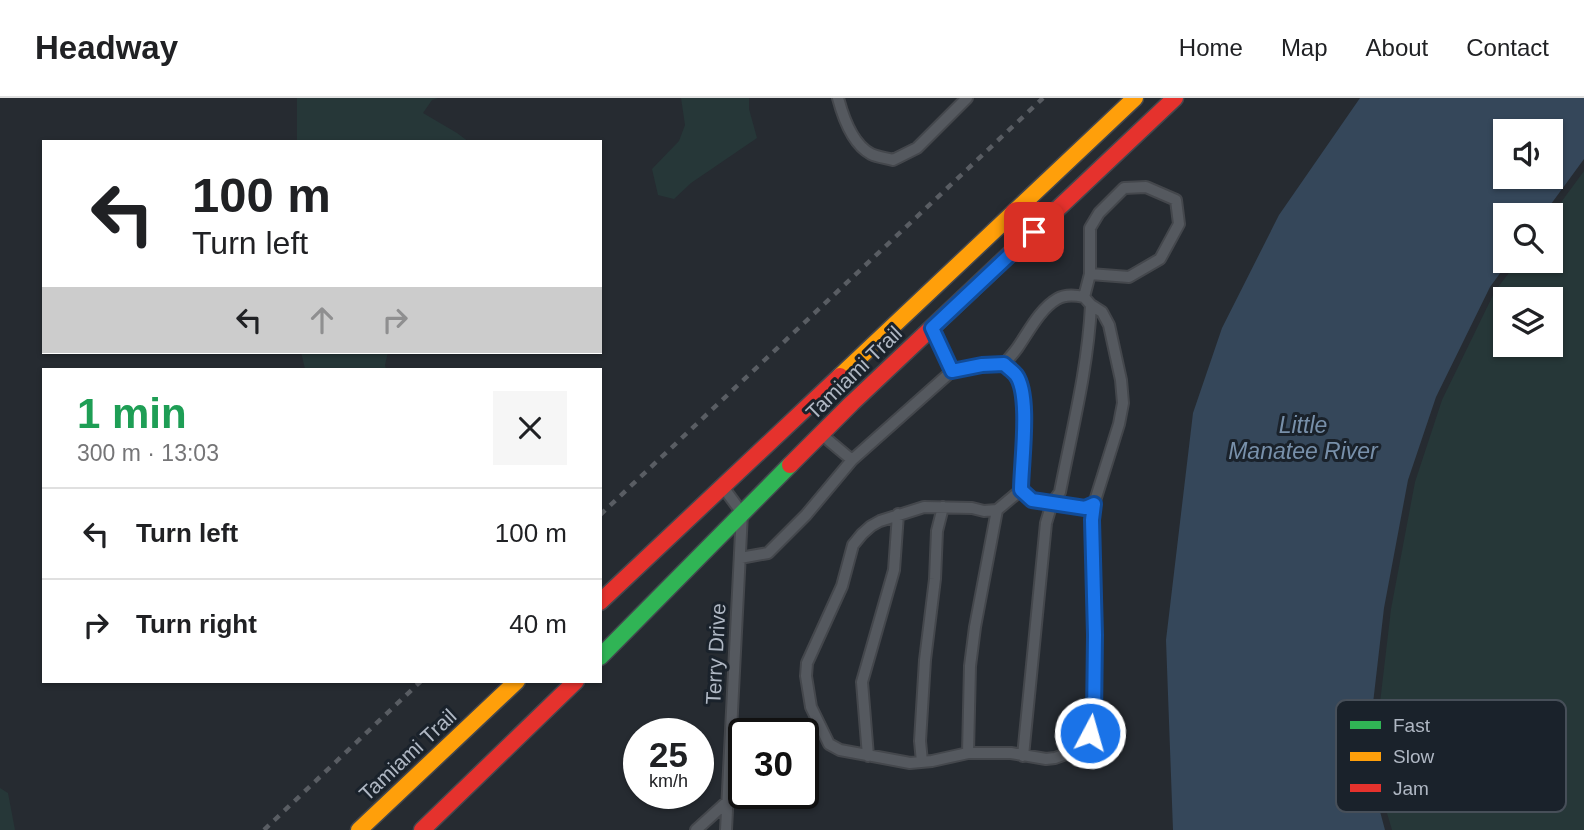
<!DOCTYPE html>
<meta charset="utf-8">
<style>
:root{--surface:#fff;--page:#f6f6f6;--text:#202124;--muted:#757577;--line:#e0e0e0}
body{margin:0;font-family:Helvetica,sans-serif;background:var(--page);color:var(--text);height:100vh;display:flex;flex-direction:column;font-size:26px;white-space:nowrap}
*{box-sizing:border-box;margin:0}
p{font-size:23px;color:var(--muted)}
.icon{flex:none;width:38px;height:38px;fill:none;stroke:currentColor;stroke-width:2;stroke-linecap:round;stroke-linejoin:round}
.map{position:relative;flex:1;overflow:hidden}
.details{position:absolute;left:42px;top:270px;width:560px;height:315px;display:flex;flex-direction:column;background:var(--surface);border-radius:0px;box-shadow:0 2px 5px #0004}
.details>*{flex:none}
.banner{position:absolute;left:42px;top:42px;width:560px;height:214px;border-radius:0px;box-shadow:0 2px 5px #0004;background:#fff;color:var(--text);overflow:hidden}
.buttons{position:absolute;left:1493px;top:21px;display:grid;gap:14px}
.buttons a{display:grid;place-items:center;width:70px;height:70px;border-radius:0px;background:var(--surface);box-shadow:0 2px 5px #0004;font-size:35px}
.speed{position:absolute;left:623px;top:620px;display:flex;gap:14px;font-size:35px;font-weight:700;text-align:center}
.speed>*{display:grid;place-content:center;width:91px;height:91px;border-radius:50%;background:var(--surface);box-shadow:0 2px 5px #0004;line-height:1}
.speed small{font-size:18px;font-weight:400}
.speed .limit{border:4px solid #111;border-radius:10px;background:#fff;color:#111}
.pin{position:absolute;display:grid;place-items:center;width:60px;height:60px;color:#fff;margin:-30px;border-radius:14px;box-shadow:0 4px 10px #0006}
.me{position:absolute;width:77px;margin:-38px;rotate:6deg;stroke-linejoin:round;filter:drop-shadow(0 0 5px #0008)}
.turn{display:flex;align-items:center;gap:24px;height:147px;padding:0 35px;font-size:32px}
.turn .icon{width:91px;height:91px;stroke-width:2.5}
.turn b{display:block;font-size:49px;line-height:60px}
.lanes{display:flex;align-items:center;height:66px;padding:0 35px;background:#0003;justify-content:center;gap:35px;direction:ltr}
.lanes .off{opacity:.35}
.round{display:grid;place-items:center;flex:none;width:74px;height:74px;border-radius:0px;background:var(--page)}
.overview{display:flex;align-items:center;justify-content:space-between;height:119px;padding:0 35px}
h1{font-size:42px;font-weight:700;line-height:52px;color:#1e9e55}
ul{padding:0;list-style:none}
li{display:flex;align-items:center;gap:21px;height:91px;padding:0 35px;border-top:2px solid var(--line)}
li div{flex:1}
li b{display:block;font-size:26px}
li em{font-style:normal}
header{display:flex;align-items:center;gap:42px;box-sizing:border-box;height:98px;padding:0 35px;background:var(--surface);border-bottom:2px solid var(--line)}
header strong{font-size:33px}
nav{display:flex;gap:38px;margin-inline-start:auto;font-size:24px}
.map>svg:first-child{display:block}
.green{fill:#263738;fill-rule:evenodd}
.water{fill:#35475a;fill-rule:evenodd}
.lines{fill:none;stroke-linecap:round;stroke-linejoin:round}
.street-casing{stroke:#44474c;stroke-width:14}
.fast-casing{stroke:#43474e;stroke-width:19}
.slow-casing{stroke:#43474e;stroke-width:19}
.jam-casing{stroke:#43474e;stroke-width:19}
.street{stroke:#55595f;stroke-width:10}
.fast{stroke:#30b455;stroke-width:16}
.slow{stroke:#ff9f0a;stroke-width:16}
.jam{stroke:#e5322d;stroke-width:16}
.rail{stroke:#595d63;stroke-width:4.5;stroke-dasharray:7 7;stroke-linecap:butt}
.route-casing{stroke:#114b97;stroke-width:18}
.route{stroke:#1a73e8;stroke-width:12}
.labels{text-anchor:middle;stroke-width:6;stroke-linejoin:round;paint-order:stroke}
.street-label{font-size:21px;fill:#afb7c3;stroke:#1a222b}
.water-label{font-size:23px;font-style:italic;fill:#7890aa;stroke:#1a222b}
.key{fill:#1a222b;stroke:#474f59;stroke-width:2}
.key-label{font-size:19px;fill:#afb7c3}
</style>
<header>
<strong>Headway</strong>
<nav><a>Home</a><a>Map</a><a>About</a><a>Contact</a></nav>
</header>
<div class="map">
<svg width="1584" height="732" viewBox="0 0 1584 732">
<rect width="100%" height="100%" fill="#262b31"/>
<path class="green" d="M297,0h141l-6,2 -9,13 34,20 12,9h-172z
M681,0h68v11l8,29 -66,45 -17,16 -16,-4 -6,-26 27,-28 6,-16z
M1584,73v659h-192l-8,-27 -5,-92 12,-102 24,-127 27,-82 53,-109 23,-30h32l1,-45zM1550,201v46h-45v-46z
M301,254h87l-3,13 1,4h-81z
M0,690l8,5 7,37h-15z"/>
<path class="water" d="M1360,0h224v61l-41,56h-38v46h4l-19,26 -54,110 -28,83 -24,128 -12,104 6,92 7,26h-212l-7,-190 27,-227 29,-85 57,-113zM1505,33h45v46h-45z"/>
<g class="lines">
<g class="street-casing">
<path id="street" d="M838,0c5,19 14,46 33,56 6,3 15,4 22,6l24,-12 50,-50
M1084,199l6,-23v-46l9,-15 25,-25 22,-1 30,13 3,24 -19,35 -31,18 -39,-3
M932,230l20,43 30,-6 22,-1c4,4 9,7 12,11 15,20 5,89 5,115l11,10 20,3 8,-11c12,-62 28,-124 31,-187l-7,-8c-9,-2 -19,-3 -27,2 -17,10 -28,32 -39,48 -4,6 -9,11 -14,17
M821,336l31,26 100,-89
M723,389l19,26 -16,317
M1021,392l-24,20 -13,1 -12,-3 -48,-1 -44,14 -9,5 -9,8 -9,11 -11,41 -35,77 -1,13 5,31 18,37 11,6 70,13 22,-2 36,-8h43l35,6 9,-1 19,-7 16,-18 4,-14 1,-84 -3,-115 2,-16
M740,460l28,-5 38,-38 46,-55
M968,655l2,-87 5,-39 22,-117
M868,658l-6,-74 32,-112 4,-56
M1023,658l23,-233 6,-20 33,5 9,-4 25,-80 4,-21 -2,-23 -12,-55 -7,-13 -11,-7
M922,664l-2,-21 5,-81 10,-81 2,-48 6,-24
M696,732l33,-30"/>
</g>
<g class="fast-casing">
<path id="fast" d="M600,559l190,-192"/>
</g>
<g class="slow-casing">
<path id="slow" d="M840,278l295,-278
M359,732l158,-149"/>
</g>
<g class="jam-casing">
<path id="jam" d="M790,367l62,-62 323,-305
M600,504l240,-226
M422,732l154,-149"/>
</g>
<use href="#street" class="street"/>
<use href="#fast" class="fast"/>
<use href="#slow" class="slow"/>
<use href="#jam" class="jam"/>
<path class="rail" d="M600,417l443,-417
M264,732l157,-149"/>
</g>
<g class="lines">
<g class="route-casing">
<path id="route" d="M1034,134l-102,96 20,43 30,-6 22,-1c4,4 9,7 12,11 15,20 5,89 5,115l11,10 53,8 9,-4 -2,16 3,115 -1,84 -4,14"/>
</g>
<use href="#route" class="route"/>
</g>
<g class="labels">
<g class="street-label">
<text transform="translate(854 275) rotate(-44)" y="7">Tamiami Trail</text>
<text transform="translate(716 556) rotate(-87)" y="7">Terry Drive</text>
<text transform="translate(408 657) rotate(-43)" y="7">Tamiami Trail</text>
</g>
<g class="water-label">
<text x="1303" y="335">Little<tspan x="1303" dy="26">Manatee River</tspan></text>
</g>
</g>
<rect x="1336" y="602" width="230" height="112" rx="10" class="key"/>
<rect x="1350" y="623" width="31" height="8" fill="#30b455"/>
<rect x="1350" y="654" width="31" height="9" fill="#ff9f0a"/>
<rect x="1350" y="686" width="31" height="8" fill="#e5322d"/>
<g class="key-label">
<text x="1393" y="634">Fast</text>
<text x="1393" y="665">Slow</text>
<text x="1393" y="697">Jam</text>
</g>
</svg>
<div class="buttons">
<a><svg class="icon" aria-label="sound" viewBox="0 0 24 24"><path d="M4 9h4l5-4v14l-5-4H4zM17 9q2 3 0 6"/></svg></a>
<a><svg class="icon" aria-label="search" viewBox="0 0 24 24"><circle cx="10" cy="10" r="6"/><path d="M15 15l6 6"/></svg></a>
<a><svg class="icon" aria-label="layers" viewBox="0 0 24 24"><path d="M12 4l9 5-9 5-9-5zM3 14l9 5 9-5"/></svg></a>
</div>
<div class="speed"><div>25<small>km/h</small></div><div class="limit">30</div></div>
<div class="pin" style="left:1034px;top:134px;background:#d93025"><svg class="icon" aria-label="arrive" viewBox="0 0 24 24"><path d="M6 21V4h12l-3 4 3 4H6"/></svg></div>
<svg class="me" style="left:1090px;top:635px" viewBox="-20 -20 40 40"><circle r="17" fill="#1a73e8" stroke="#fff" stroke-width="3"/><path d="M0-11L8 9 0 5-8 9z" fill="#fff"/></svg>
<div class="banner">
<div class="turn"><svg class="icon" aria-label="left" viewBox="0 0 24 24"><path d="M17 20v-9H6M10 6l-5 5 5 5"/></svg><div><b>100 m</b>Turn left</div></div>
<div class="lanes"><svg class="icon" aria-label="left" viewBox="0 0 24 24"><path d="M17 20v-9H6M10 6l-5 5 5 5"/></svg><svg class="icon off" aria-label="ahead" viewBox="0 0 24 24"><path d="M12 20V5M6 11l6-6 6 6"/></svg><svg class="icon off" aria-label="right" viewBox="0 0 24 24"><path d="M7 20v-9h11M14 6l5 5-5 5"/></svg></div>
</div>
<section class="details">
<div class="overview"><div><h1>1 min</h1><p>300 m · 13:03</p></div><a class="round"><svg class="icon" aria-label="close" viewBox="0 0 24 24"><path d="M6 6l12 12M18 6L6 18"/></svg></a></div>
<ul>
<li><svg class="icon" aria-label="left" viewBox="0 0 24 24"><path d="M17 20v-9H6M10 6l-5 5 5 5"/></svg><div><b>Turn left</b></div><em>100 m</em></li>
<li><svg class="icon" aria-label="right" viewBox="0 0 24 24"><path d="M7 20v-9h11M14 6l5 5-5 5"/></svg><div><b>Turn right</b></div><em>40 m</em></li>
</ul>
</section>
</div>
